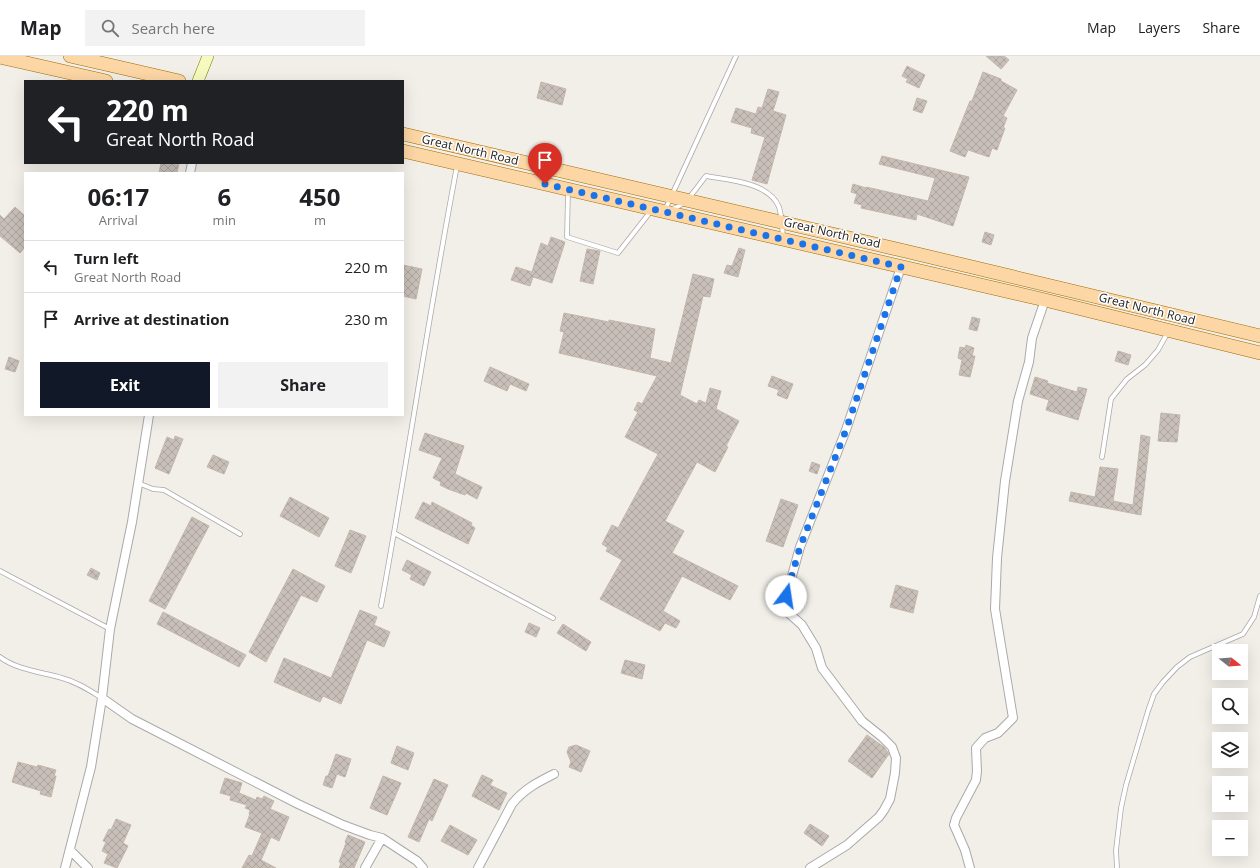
<!DOCTYPE html>
<meta charset="utf-8">
<style>
:root{--surface:#fff;--page:#f2f2f2;--text:#202124;--muted:#757577;--line:#e0e0e0;--accent:#111827}
body{margin:0;font-family:"Open Sans",sans-serif;background:var(--page);color:var(--text);height:100vh;display:flex;flex-direction:column;font-size:15px;white-space:nowrap}
*{box-sizing:border-box;margin:0}
p{font-size:13px;color:var(--muted)}
.icon{flex:none;width:22px;height:22px;fill:none;stroke:currentColor;stroke-width:2;stroke-linecap:round;stroke-linejoin:round}
.map{position:relative;flex:1;overflow:hidden}
.panel{position:absolute;left:24px;top:116px;width:380px;height:244px;display:flex;flex-direction:column;background:var(--surface);border-radius:0px;box-shadow:0 4px 16px #0002}
.panel>*{flex:none}
.top-card{position:absolute;left:24px;top:24px;width:380px;height:84px;border-radius:0px;box-shadow:0 4px 16px #0002;background:#202124;color:#fff;overflow:hidden}
.needle{width:26px;rotate:107deg}
.fabs{position:absolute;left:1212px;top:588px;display:grid;gap:8px}
.fabs a{display:grid;place-items:center;width:36px;height:36px;border-radius:0px;background:var(--surface);box-shadow:0 4px 16px #0002;font-size:20px}
.pin{position:absolute;display:grid;place-items:center;width:34px;height:34px;color:#fff;margin:-41px -17px;border-radius:50% 50% 50% 0;rotate:-45deg;box-shadow:0 0 4px #0007}
.pin .icon{rotate:45deg}
.me{position:absolute;width:44px;margin:-22px;rotate:14deg;stroke-linejoin:round;filter:drop-shadow(0 0 3px #0008)}
.turn{display:flex;align-items:center;gap:14px;height:84px;padding:0 16px;font-size:18px}
.turn .icon{width:52px;height:52px;stroke-width:2.5}
.turn b{display:block;font-size:28px;line-height:34px}
.eta{display:flex;justify-content:space-evenly;align-items:center;height:68px;text-align:center}
.eta b{font-size:24px;font-weight:700;line-height:28px}
.cta{display:flex;gap:8px;margin-top:auto;padding:8px 16px}
.cta a{flex:1;height:46px;border-radius:0px;background:var(--accent);color:#fff;font-size:16px;font-weight:700;line-height:46px;text-align:center}
.cta a+a{background:var(--page);color:var(--text)}
ul{padding:0;list-style:none}
li{display:flex;align-items:center;gap:12px;height:52px;padding:0 16px;border-top:1px solid var(--line)}
li div{flex:1}
li b{display:block;font-size:15px}
li em{font-style:normal}
header{display:flex;align-items:center;gap:24px;box-sizing:border-box;height:56px;padding:0 20px;background:var(--surface);border-bottom:1px solid var(--line)}
header strong{font-size:19px}
nav{display:flex;gap:22px;margin-inline-start:auto;font-size:14px}
.search{width:280px;height:36px;background:var(--page);display:flex;align-items:center;gap:10px;box-sizing:border-box;padding:0 14px;border-radius:0px;color:var(--muted);font-size:15px}
.map>svg:first-child{display:block}
.building{fill:url(#building-cross-hatch);stroke:#c4b6ab}
.lines{fill:none;stroke-linecap:round;stroke-linejoin:round}
.lane-casing{stroke:#a9a9a9;stroke-width:5.5}
.street-casing{stroke:#a9a9a9;stroke-width:10}
.secondary-casing{stroke:#707d05;stroke-width:12}
.primary-casing{stroke:#a06b00;stroke-width:14}
.lane{stroke:#fff;stroke-width:4}
.street{stroke:#fff;stroke-width:8}
.secondary{stroke:#f7fabf;stroke-width:11}
.primary{stroke:#fcd6a4;stroke-width:13}
.route{stroke:#1a73e8;stroke-width:7;stroke-dasharray:0 12.6}
.labels{text-anchor:middle;stroke-width:3;stroke-linejoin:round;paint-order:stroke}
.street-label{font-size:12px;fill:#222;stroke:#fff}
</style>
<header>
<strong>Map</strong>
<div class="search"><svg class="icon" aria-label="search" viewBox="0 0 24 24"><circle cx="10" cy="10" r="6"/><path d="M15 15l6 6"/></svg>Search here</div>
<nav><a>Map</a><a>Layers</a><a>Share</a></nav>
</header>
<div class="map">
<svg width="1260" height="812" viewBox="0 0 1260 812">
<defs>
<pattern id="building-cross-hatch" width="8" height="8" patternUnits="userSpaceOnUse"><rect width="8" height="8" fill="#c7bfb8"/><path d="M0 0l8 8M0 8l8-8" fill="none" stroke="#aba49e"/></pattern>
</defs>
<rect width="100%" height="100%" fill="#f2efe9"/>
<path class="building" d="M986,0h18l5,4 -8,9z
M907,10l18,9 -6,13 -13,-6 2,-3 -6,-3z
M983,16l18,7v2l16,9 -14,26 4,2 -4,10h2l-8,22 -5,-2 -3,9 -21,-7 -3,7 -15,-6 20,-50h2z
M541,26l25,7 -4,16 -25,-7z
M768,33l11,3 -6,19 13,4 -19,69 -15,-4 13,-43 -14,-4 1,-5 -21,-6 5,-14 20,6 2,-7 4,1z
M917,42l10,3 -5,12 -9,-3z
M882,100l87,21 -16,49 -36,-12 -1,6 -55,-12 1,-3 -8,-2 3,-9 -6,-2 2,-8 13,4v-1l62,14 7,-23 -56,-14z
M161,107h18l-2,10h-18z
M15,151l10,9v31l-5,6 -20,-17v-21l4,4z
M985,176l9,3 -3,10 -9,-3z
M551,181l14,5 -13,41 -19,-6 -3,9 -19,-6 5,-13 16,5 9,-29 7,3z
M739,192l6,2 -7,27 -14,-4 3,-8 5,1z
M587,193l13,2 -7,33 -13,-3z
M403,209l19,4 -6,30 -13,-3z
M693,218l21,5 -4,18 -7,-1 -23,99 17,9 2,-4 7,3 4,-15 11,3 -5,18 23,12 -13,25 2,1 -13,25 -18,-10 -32,59 19,10 -12,22 66,33 -8,14 -48,-24 -19,35 17,10 -4,7 -11,-5 -5,8 -60,-32 22,-39 -16,-9 2,-3 -6,-4 10,-19 6,3 40,-74 -33,-17 13,-25 -4,-2 4,-8 4,2 15,-28 -98,-23 5,-21 -4,-1 4,-18 45,9v-2l46,9 -5,29 21,5z
M972,261l8,2 -3,12 -8,-2z
M966,289l8,3 -2,8h3l-5,21 -11,-2 3,-15 -4,-2 2,-11 5,1z
M1118,295l13,4 -3,10 -13,-4z
M9,301l10,4 -4,11 -10,-3z
M490,311l39,17 -3,7 -16,-7 -3,7 -23,-10z
M772,320l21,8 -6,15 -10,-4 2,-5 -11,-4z
M1035,321l13,4 -1,2 30,9 1,-5 9,2 -9,31 -32,-10 3,-10 -19,-6z
M1161,357l19,2 -3,27 -19,-1z
M425,377l39,13 -9,28 27,13 -5,12 -11,-6 -1,2 -17,-6 -8,-4 1,-3 -8,-4 9,-20 -23,-8z
M1141,379l9,2 -9,78 -72,-14 2,-9 24,5 5,-30 18,2 -5,32 20,4z
M175,380l8,3 -14,35 -14,-6 12,-31 7,3z
M213,399l16,7 -5,12 -17,-7z
M812,406l8,3 -3,9 -8,-3z
M290,441l39,21 -10,19 -39,-21z
M781,443l17,6 -15,42 -17,-6z
M423,446l8,4 1,-4 40,21 -1,2 4,3 -7,16 -53,-26z
M192,461l17,9 -44,83 -16,-8z
M350,474l16,6 -15,37 -16,-7z
M407,504l24,12 -7,14 -14,-7 2,-4 -10,-5z
M91,512l9,5 -3,7 -10,-5z
M293,513l32,17 -8,16 -16,-7 -35,67 -17,-10z
M896,529l22,6 -5,22 -23,-6z
M360,554l17,7 -3,8 16,7 -6,15 -17,-7 -26,64 -18,-8 -3,6 -46,-20 10,-24 47,20z
M163,556l83,43 -7,12 -82,-43z
M529,567l11,5 -4,9 -11,-5z
M563,568l28,18 -5,9 -29,-18z
M625,604l20,5 -3,14 -21,-6z
M867,679l17,12 5,7 -17,24 -24,-17z
M576,689l14,6 -9,21 -12,-5 2,-5 -4,-10 2,-5z
M397,690l17,7 -6,17 -17,-7z
M336,698l15,5 -6,18 -8,-3 -5,14 -9,-3 3,-9h2z
M18,706l19,5 1,-2 18,5 -2,6h2l-5,21 -11,-3 1,-3 -29,-9z
M482,719l11,5 -3,5 17,8 -8,17 -27,-14z
M383,720l18,7 -14,32 -17,-7z
M225,722l17,5 -3,10 17,7 1,-3 5,2 2,-3 10,5 -4,8 19,8 -10,24 -8,-4 -10,23 15,8h-34l7,-13 3,1 10,-23 -17,-6 5,-13h-1l1,-4 -5,-2 2,-3 -17,-5 1,-4 -11,-3z
M434,723l14,6 -16,36 -3,-2 -10,23 -11,-5z
M116,763l15,6 -8,18 5,3 -11,22 -13,-5 4,-9 -6,-3 4,-9 -3,-1 6,-12 2,1z
M810,768l19,12 -7,10 -18,-13z
M450,769l27,15 -9,15 -27,-14z
M348,779l17,7 -11,26h-15l2,-5 -2,-1 7,-19 -1,-1z"/>
<g class="lines">
<g class="lane-casing">
<path id="lane" d="M568,135l-1,46 51,16 33,-42
M672,153c15,-4 24,-21 34,-33 22,4 63,6 73,31 3,9 3,21 4,30
M665,154l71,-154
M1102,401l9,-58 16,-20 18,-14 13,-15 10,-18
M138,427l15,6 11,1 76,44
M394,477l159,85
M0,515l110,58
M381,550c27,-147 48,-294 76,-440
M0,601c17,13 42,15 62,21 15,4 27,12 40,20
M1117,812l-1,-18 5,-42 5,-23 22,-74 6,-17 9,-12 14,-15 13,-10 53,-23 11,-17 6,-21"/>
</g>
<g class="street-casing">
<path id="street" d="M190,117l2,-10
M102,642l30,21 166,85 45,21 27,10 12,3 35,23 6,7
M70,794l18,18
M65,812l26,-101 11,-69 8,-69 22,-107 17,-107
M365,812l17,-30
M478,812l34,-64c12,-15 26,-22 42,-30
M810,812l37,-23 32,-28 5,-7 6,-11 5,-26 1,-15 -4,-11 -10,-10 -20,-16 -40,-53 -6,-20 -14,-23 -19,-17 17,-61 46,-117 55,-163
M970,812l-5,-18 -11,-25 2,-7 20,-38 1,-9 -1,-23 9,-10 13,-5 15,-15 -18,-109 2,-51 8,-77 13,-80 11,-39 3,-24 13,-38"/>
</g>
<g class="secondary-casing">
<path id="secondary" d="M198,25l10,-25"/>
</g>
<g class="primary-casing">
<path id="primary" d="M70,0l109,25
M0,1l106,24
M403,78l502,117 355,85
M403,95l642,149 215,53"/>
</g>
<use href="#lane" class="lane"/>
<use href="#street" class="street"/>
<use href="#secondary" class="secondary"/>
<use href="#primary" class="primary"/>
</g>
<g class="lines">
<path class="route" d="M545,128l356,83 -55,163 -46,117 -14,49"/>
</g>
<g class="labels">
<g class="street-label">
<text transform="translate(470 94) rotate(13)" y="4">Great North Road</text>
<text transform="translate(832 177) rotate(13)" y="4">Great North Road</text>
<text transform="translate(1147 253) rotate(14)" y="4">Great North Road</text>
</g>
</g>
</svg>
<div class="fabs">
<a><svg class="needle" viewBox="-14 -14 28 28"><path d="M0-13l5 13h-10z" fill="#e53935"/><path d="M0 13l5-13h-10z" fill="#757577"/></svg></a>
<a><svg class="icon" aria-label="search" viewBox="0 0 24 24"><circle cx="10" cy="10" r="6"/><path d="M15 15l6 6"/></svg></a>
<a><svg class="icon" aria-label="layers" viewBox="0 0 24 24"><path d="M12 4l9 5-9 5-9-5zM3 14l9 5 9-5"/></svg></a>
<a>+</a>
<a>−</a>
</div>
<div class="pin" style="left:545px;top:128px;background:#d93025"><svg class="icon" aria-label="arrive" viewBox="0 0 24 24"><path d="M6 21V4h12l-3 4 3 4H6"/></svg></div>
<svg class="me" style="left:786px;top:540px" viewBox="-20 -20 40 40"><circle r="19" fill="#fff"/><path d="M0-13L10 11 0 6-10 11z" fill="#1a73e8"/></svg>
<div class="top-card">
<div class="turn"><svg class="icon" aria-label="left" viewBox="0 0 24 24"><path d="M17 20v-9H6M10 6l-5 5 5 5"/></svg><div><b>220 m</b>Great North Road</div></div>
</div>
<section class="panel">
<div class="eta">
<div><b>06:17</b><p>Arrival</p></div>
<div><b>6</b><p>min</p></div>
<div><b>450</b><p>m</p></div>
</div>
<ul>
<li><svg class="icon" aria-label="left" viewBox="0 0 24 24"><path d="M17 20v-9H6M10 6l-5 5 5 5"/></svg><div><b>Turn left</b><p>Great North Road</p></div><em>220 m</em></li>
<li><svg class="icon" aria-label="arrive" viewBox="0 0 24 24"><path d="M6 21V4h12l-3 4 3 4H6"/></svg><div><b>Arrive at destination</b></div><em>230 m</em></li>
</ul>
<div class="cta"><a>Exit</a><a>Share</a></div>
</section>
</div>
